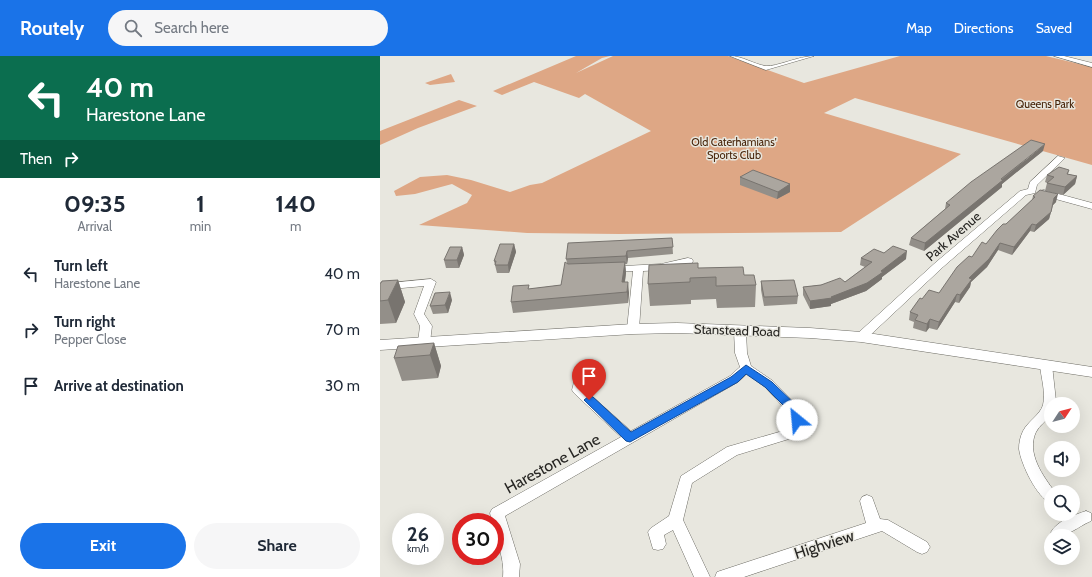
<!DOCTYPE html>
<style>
:root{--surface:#fff;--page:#f6f6f7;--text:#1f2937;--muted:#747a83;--accent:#1a73e8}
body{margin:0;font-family:Cabin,sans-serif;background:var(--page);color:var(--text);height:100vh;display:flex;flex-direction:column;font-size:15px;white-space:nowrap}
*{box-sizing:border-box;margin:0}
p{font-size:13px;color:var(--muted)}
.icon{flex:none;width:22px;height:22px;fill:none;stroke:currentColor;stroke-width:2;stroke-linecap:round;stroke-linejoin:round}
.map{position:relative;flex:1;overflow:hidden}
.sheet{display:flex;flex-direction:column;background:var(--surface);width:380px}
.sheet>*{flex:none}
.hud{background:#0b6e4f;color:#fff;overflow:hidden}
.needle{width:26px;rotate:54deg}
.buttons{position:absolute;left:664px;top:341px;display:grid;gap:8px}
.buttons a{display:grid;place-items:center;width:36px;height:36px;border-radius:50%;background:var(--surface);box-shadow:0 4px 16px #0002;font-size:20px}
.speed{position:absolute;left:12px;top:457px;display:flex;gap:8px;font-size:20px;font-weight:700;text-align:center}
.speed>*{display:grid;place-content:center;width:52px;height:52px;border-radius:50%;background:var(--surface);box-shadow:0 4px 16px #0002;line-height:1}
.speed small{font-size:10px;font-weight:400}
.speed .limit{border:6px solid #d22;background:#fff;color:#111}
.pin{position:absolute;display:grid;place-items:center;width:34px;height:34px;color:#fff;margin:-41px -17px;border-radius:50% 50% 50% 0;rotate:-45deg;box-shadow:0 0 4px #0007}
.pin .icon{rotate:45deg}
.me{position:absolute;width:44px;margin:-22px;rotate:332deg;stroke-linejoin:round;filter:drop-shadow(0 0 3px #0008)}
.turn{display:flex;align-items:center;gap:14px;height:84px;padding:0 20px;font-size:18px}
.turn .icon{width:52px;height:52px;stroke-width:2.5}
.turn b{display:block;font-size:28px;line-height:34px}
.then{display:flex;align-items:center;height:38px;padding:0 20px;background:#0003;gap:8px;font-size:15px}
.eta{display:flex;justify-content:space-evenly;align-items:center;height:68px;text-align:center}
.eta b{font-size:24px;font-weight:700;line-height:28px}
.primary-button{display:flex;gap:8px;margin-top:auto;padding:8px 20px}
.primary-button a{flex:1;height:46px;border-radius:24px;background:var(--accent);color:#fff;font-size:16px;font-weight:700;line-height:46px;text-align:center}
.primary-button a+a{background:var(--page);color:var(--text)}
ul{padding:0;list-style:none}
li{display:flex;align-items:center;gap:12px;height:56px;padding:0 20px}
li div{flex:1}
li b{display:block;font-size:15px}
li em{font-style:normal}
header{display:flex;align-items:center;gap:24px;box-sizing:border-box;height:56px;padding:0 20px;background:var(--accent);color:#fff}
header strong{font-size:19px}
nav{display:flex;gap:22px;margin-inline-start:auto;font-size:14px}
.search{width:280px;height:36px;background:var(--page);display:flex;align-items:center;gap:10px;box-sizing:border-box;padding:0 14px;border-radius:22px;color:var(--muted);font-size:15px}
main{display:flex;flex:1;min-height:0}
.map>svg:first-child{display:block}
.green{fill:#dea785}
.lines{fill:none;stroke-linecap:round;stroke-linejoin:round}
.street-casing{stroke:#6e6d66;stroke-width:1}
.secondary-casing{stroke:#6e6d66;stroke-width:1}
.street{fill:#fff;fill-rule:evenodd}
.secondary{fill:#fff;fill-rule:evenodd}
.wall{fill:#938f89}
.shaded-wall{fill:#78746f}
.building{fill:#aba69f;stroke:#78746f}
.route{fill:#1a73e8;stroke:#114b97}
.labels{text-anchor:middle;stroke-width:3;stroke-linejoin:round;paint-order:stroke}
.far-park-label{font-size:11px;fill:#452106;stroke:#e8e7df}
.street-label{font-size:13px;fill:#262522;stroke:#e8e7df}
.near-street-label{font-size:16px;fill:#262522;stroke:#e8e7df}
</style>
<header>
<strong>Routely</strong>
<div class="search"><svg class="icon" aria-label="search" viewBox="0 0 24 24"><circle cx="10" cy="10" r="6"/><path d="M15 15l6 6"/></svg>Search here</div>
<nav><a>Map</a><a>Directions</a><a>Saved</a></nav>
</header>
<main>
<section class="sheet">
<div class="hud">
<div class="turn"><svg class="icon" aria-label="left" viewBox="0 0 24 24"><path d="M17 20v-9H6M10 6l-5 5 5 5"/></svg><div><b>40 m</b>Harestone Lane</div></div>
<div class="then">Then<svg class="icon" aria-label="right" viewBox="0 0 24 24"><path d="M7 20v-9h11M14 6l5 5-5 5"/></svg></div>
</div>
<div class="eta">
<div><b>09:35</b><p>Arrival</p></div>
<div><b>1</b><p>min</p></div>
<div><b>140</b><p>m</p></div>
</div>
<ul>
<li><svg class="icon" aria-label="left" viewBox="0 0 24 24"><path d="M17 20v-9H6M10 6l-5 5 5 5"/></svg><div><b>Turn left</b><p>Harestone Lane</p></div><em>40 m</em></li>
<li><svg class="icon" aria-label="right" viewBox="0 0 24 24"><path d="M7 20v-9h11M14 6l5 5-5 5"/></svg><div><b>Turn right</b><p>Pepper Close</p></div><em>70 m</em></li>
<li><svg class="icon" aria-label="arrive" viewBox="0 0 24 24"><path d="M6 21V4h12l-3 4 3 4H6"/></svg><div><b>Arrive at destination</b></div><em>30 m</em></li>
</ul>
<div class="primary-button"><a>Exit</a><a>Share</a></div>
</section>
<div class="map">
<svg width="712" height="521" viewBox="0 0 712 521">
<rect width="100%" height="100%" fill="#e8e7df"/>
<path class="green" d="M196,0h34l-8,2 -26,15 37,-17h115l76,27 96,-27h146l46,11v98l-237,-67 -31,15 137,41 -120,78 -222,2 -92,-1 -108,-8 48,-22 5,-8 -20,-11 -37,10 -19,2 -2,-5 26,-14 27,-2 24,5 39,12 20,-7 12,-2 109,-52 -66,-37 -6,4 -45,-16 -32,13 -9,-4z
M71,18l4,8 -25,3 -5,-2z
M79,44l18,6 -59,22 -38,17v-14z"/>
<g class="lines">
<g class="street-casing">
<path id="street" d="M350,0c13,0 23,8 36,10 10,1 33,-10 48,-10l-48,14z
M674,0h10l28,7v4z
M678,100l7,2 -28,27 -2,8 -9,2 -83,72 -78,73h-8l-2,-3 2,-3 78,-71 85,-72 8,-2 2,-7z
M664,134l48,13v6l-51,-14v-4z
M308,202l4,1 1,2 -1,2 -31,7 -18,1 -4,58 -6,3 -4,-1 -2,-2 6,-58 -23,1 -5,-3 1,-2 55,-3z
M51,223l5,3 -12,32 8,12 -2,16 -6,4 -6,-4 2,-16 -6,-12 10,-28 -44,4v-6z
M360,272l6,3 1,22 4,13 22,15 25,25 9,25 -2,3 -68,21 -45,28 -9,37 27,57h-16l-21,-47 -9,5 2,9 -3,5 -5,1 -5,-1 -5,-17 3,-4 18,-12 12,-40 46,-29 66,-19 -6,-17 -22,-24 -18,-13 -9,8 -233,134 15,48 -1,13h-16c2,-21 -8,-34 -8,-55h-3l-2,-9 2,-4 129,-72 -47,-44 -2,-3 4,-16h8l2,3 -2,12 47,42 99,-55 10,-9 -5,-14 -1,-22z
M666,305l6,4 4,36v3h-5l-1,12c-4,5 -11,10 -14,16 -10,21 7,44 19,60h-4v11c-14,-5 -30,-39 -32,-54 0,-6 1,-12 4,-18 5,-10 17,-16 20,-26 3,-13 -2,-27 -3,-40z
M487,439l5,2 8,22 8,1 39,22 3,5 -3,5 -5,2 -5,-2 -35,-21 -138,46h-29l2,-5 6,-2 143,-47 -6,-22 2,-4z
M706,455l5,2v8c-14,6 -21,15 -38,15l-2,-4c6,-11 23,-17 35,-21z"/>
</g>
<g class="secondary-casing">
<path id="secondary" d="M297,267l133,5 51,4 231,35v10l-231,-35 -51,-4 -133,-5 -44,1 -253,16v-10l253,-16z"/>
</g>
<use href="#street" class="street"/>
<use href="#secondary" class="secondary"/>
</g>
<path class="wall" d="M663,95l-41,33v3l-78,64 -15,-6 2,-7 34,-29 1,-6z
M689,114l-1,4 9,2 -2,8 -12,11 -18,-4 2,-8 -2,-1 2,-7z
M360,121l50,7v8l-13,7 -37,-14z
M653,140l23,6 -3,3 -4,14 -15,13 -4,-1 -18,24 -14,-5 -11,17 -16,15 -1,5 -11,16 -4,-1 -18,28 -8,-2 -3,4 -13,-4 1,-6 -5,-2 1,-8 12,-13 17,-6 33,-36 60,-57z
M292,182l1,16 -45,4 -1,6h-2l1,9 -1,9 4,11 -1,10 -115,10 -2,-11 18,-13 32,-4 6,-22 -1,-4z
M134,188l2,8 -7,21h-12l-3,-12z
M82,191l2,8 -5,13h-13l-2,-8z
M504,197l22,6 -24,18v2l-16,12 -35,13v2l-21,3 -7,-14v-8l42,-5 20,-15 -5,-2 1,-7z
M318,212l46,7 12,10 -1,22 -38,1 -1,-9 -25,1v4l-41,2 -2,-22z
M18,224l7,22 -9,21 -16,1v-41z
M381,225l37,15 -1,8 -33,2 -3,-16z
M72,244l-4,13 -15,1 -3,-8z
M54,287l7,23 -3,12 -36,3 -8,-23z"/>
<path class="shaded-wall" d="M665,88l-2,7 -41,33v3l-78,64 1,-8z
M697,120l-2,8 -12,11 2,-8z
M410,128v8l-13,7 1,-7z
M678,138l-2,8 -4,4 2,-8z
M671,156l-2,7 -15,13 2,-7z
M652,168l-2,7 -18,24 2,-8z
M620,187l-2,7 -11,17 -16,15 -1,5 -11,16 1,-8 9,-17z
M134,188l2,8 -7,21 -1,-8z
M82,191l2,8 -5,13 -2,-8z
M247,195l1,7 -1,6 -1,-8z
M527,195l-1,8 -24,18v2l-16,12 -35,13v2l-21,3v-8l71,-30z
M245,206l1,11 -3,20 -1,-11z
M18,224l7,22 -9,21 -8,-23z
M248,226l1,11 -1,10 -1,-11z
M70,236l2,8 -4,13 -3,-8z
M577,238l-2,8 -18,28 2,-8z
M550,263l-1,9 -3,4 1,-8z
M54,287l7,23 -3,12 -8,-23z"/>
<path class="building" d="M651,84l14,4 -44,35 2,1 -78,63 -14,-5 39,-33 -4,-2 25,-21z
M679,111l10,3 -2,4 10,2 -12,11 -18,-4 7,-6 -7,-2z
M373,114l37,14 -12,8 -38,-15z
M660,134l18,4 -4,4 -3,14 -15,13 -4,-1 -18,23 -14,-4 -11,16 -20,19 3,1 -12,16 -3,-1 -18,28 -9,-3 -3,5 -12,-4 3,-5 -8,-3 10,-14 2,1 7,-9 10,3 18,-26 12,-11 3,1 10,-15 4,2 11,-14 6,-6h3l29,-27 -2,-1z
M292,182l1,9 -46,4 -1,5 -60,3 2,-16z
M120,188h14l-6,21h-13l1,-4h-2z
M513,190l14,5 -26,20 2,1 -16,11 -36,14 1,1 -22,3 -7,-14 18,-2 19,-7 5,4 27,-20 -11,-4 13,-9 10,4z
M70,191h12l-5,13h-13z
M185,206l3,2 57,-2 -3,20h6l-1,10 -116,10 2,-16 16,-1 -1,4 33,-4z
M318,207v5l45,-1 1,8h10l2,10 -40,1v-9l-26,1v4l-42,2 1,-19z
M18,224l-10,20 -8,1v-18h1l1,-2z
M414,224l4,16 -34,1 -3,-16z
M70,236l-5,13 -15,1 5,-13z
M54,287l-4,12 -36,3 4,-12z"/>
<path class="route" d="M366,309l26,17 25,24 5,14 -1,3h-8l-5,-13 -23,-23 -19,-13 -8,8 -108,60 -4,-1 -42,-41 5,-4 4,1 38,35 100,-55z"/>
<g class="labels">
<g class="far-park-label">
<text x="665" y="52">Queens Park</text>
<text x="354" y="90">Old Caterhamians'<tspan x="354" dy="13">Sports Club</tspan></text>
</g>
<g class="street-label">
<text transform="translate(573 180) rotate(-41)" y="5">Park Avenue</text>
<text transform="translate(357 274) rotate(2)" y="5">Stanstead Road</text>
</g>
<g class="near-street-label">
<text transform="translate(172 407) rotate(-29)" y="6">Harestone Lane</text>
<text transform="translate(444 488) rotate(-18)" y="6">Highview</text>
</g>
</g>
</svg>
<div class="buttons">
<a><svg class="needle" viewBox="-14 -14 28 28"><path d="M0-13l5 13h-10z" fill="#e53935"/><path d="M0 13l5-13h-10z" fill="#747a83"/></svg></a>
<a><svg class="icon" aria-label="sound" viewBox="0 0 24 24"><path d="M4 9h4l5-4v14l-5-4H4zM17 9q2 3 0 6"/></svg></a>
<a><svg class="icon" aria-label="search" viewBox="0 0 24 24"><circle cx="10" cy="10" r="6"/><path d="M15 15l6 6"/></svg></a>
<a><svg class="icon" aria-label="layers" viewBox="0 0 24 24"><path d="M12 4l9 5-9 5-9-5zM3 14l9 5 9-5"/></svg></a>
</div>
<div class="speed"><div>26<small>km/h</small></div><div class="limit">30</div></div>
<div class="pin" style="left:209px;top:344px;background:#d93025"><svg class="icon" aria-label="arrive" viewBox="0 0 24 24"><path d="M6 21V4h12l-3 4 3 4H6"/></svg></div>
<svg class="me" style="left:417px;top:364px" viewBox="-20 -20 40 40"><circle r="19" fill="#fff"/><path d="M0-13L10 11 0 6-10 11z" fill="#1a73e8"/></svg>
</div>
</main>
